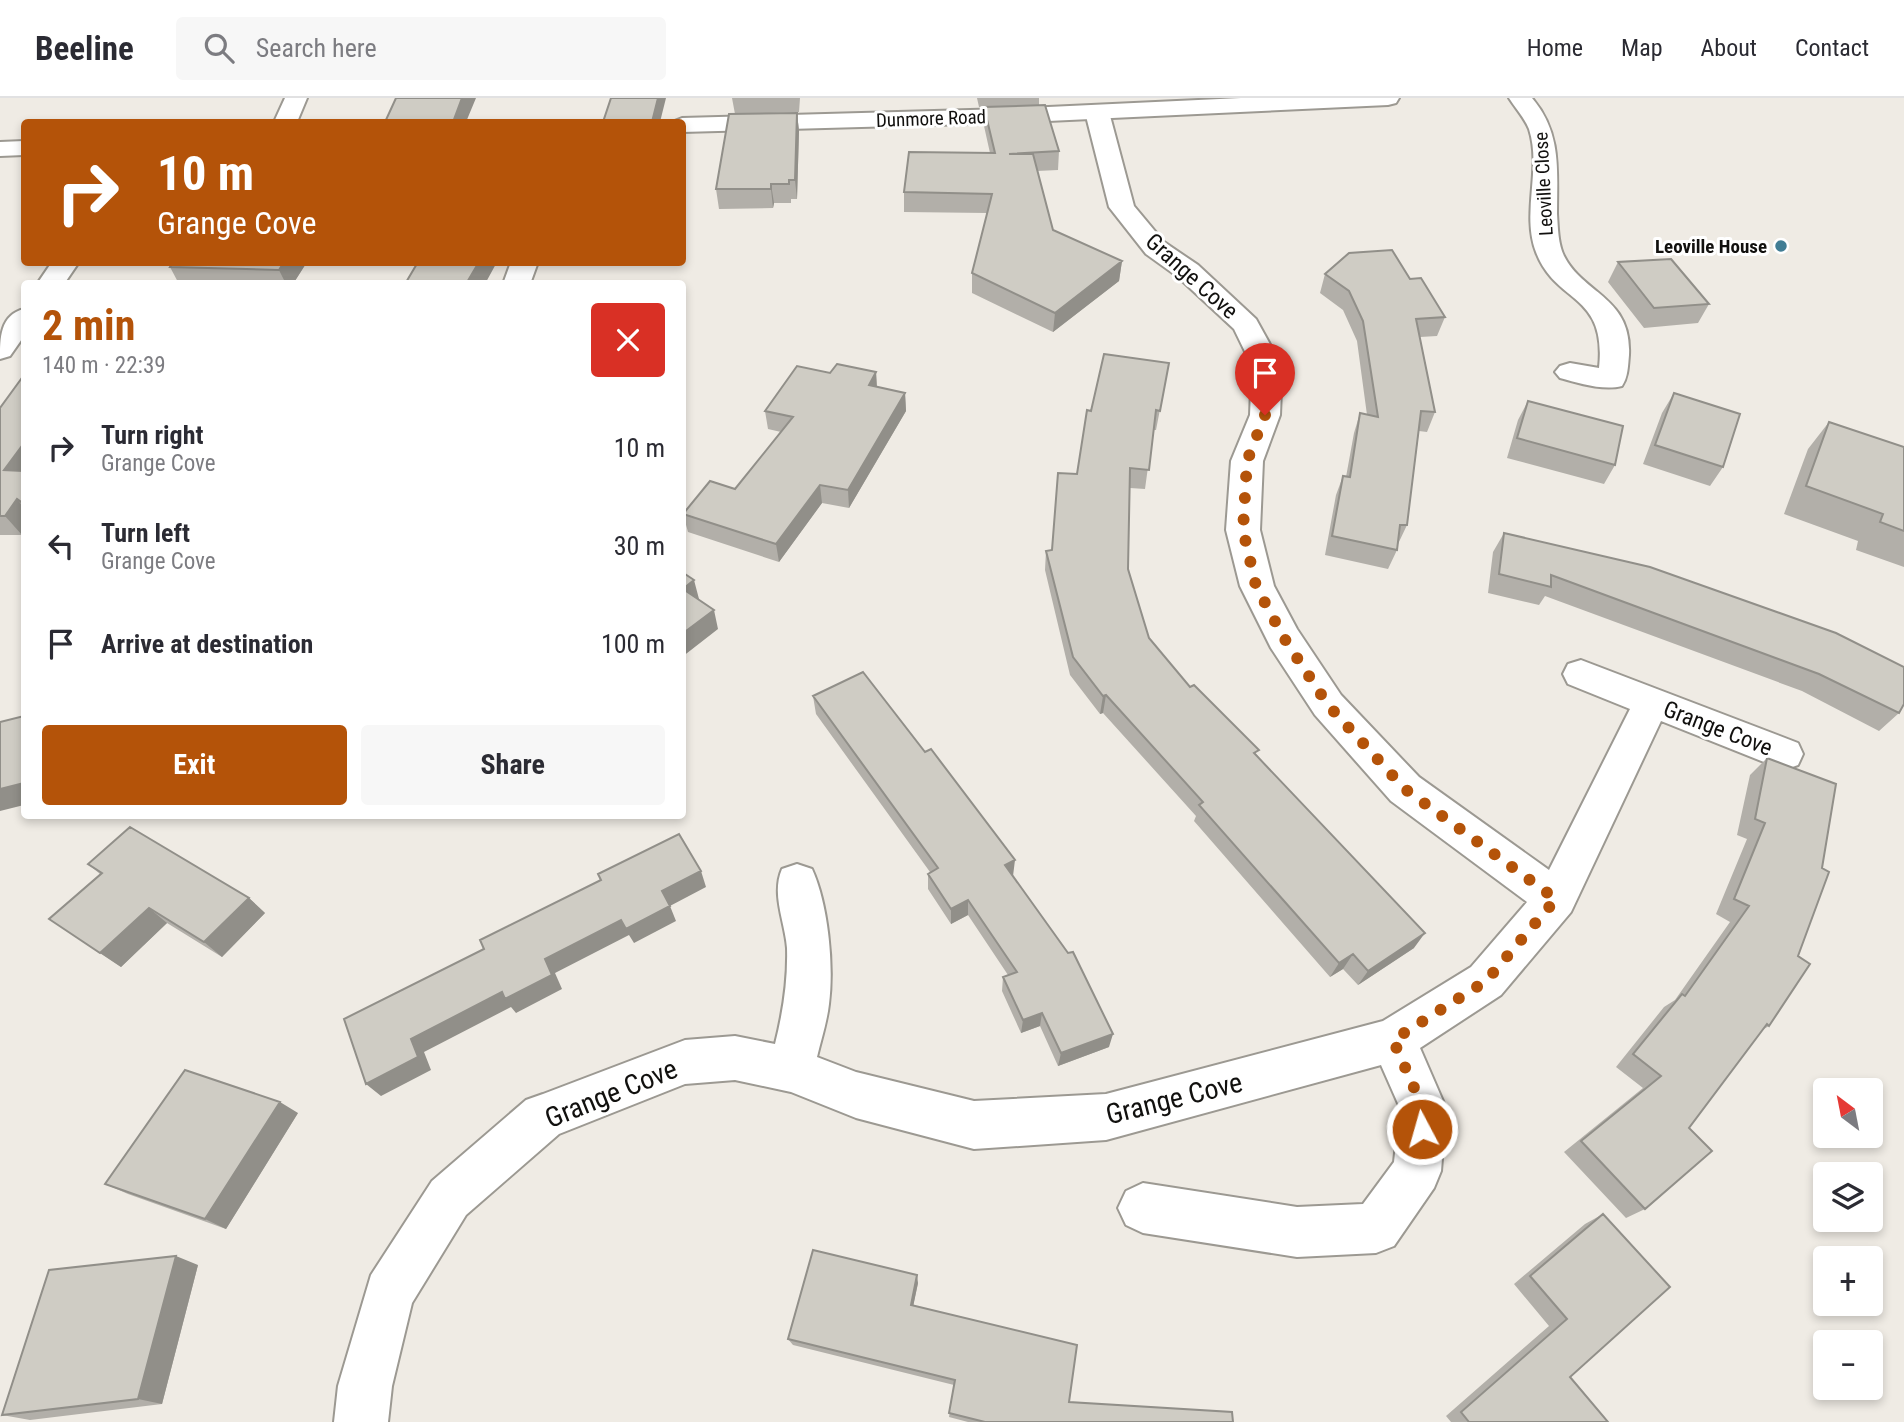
<!DOCTYPE html>
<meta charset="utf-8">
<style>
:root{--surface:#fff;--page:#f7f7f7;--text:#2b2b33;--muted:#7c7c81;--line:#e1e1e2;--accent:#b45309}
body{margin:0;font-family:"Roboto Condensed",sans-serif;background:var(--page);color:var(--text);height:100vh;display:flex;flex-direction:column;font-size:26px;white-space:nowrap}
*{box-sizing:border-box;margin:0}
p{font-size:23px;color:var(--muted)}
.icon{flex:none;width:38px;height:38px;fill:none;stroke:currentColor;stroke-width:2;stroke-linecap:round;stroke-linejoin:round}
.map{position:relative;flex:1;overflow:hidden}
.details{position:absolute;left:21px;top:182px;width:665px;height:539px;display:flex;flex-direction:column;background:var(--surface);border-radius:7px;box-shadow:0 4px 10px #0003}
.details>*{flex:none}
.banner{position:absolute;left:21px;top:21px;width:665px;height:147px;border-radius:7px;box-shadow:0 4px 10px #0003;background:#b45309;color:#fff;overflow:hidden}
.needle{width:46px;rotate:328deg}
.tools{position:absolute;left:1813px;top:980px;display:grid;gap:14px}
.tools a{display:grid;place-items:center;width:70px;height:70px;border-radius:7px;background:var(--surface);box-shadow:0 4px 10px #0003;font-size:35px}
.pin{position:absolute;display:grid;place-items:center;width:60px;height:60px;color:#fff;margin:-72px -30px;border-radius:50% 50% 50% 0;rotate:-45deg;box-shadow:0 0 7px #0007}
.pin .icon{rotate:45deg}
.me{position:absolute;width:77px;margin:-38px;rotate:354deg;stroke-linejoin:round;filter:drop-shadow(0 0 5px #0008)}
.turn{display:flex;align-items:center;gap:24px;height:147px;padding:0 21px;font-size:32px}
.turn .icon{width:91px;height:91px;stroke-width:2.5}
.turn b{display:block;font-size:49px;line-height:60px}
.round{display:grid;place-items:center;flex:none;width:74px;height:74px;border-radius:7px;background:var(--page)}
.head{display:flex;align-items:center;justify-content:space-between;height:119px;padding:0 21px}
h1{font-size:42px;font-weight:700;line-height:52px;color:var(--accent)}
.primary-button{display:flex;gap:14px;margin-top:auto;padding:14px 21px}
.primary-button a{flex:1;height:80px;border-radius:7px;background:var(--accent);color:#fff;font-size:28px;font-weight:700;line-height:80px;text-align:center}
.primary-button a+a{background:var(--page);color:var(--text)}
ul{padding:0;list-style:none}
li{display:flex;align-items:center;gap:21px;height:98px;padding:0 21px}
li div{flex:1}
li b{display:block;font-size:26px}
li em{font-style:normal}
header{display:flex;align-items:center;gap:42px;box-sizing:border-box;height:98px;padding:0 35px;background:var(--surface);border-bottom:2px solid var(--line)}
header strong{font-size:33px}
nav{display:flex;gap:38px;margin-inline-start:auto;font-size:24px}
.search{width:490px;height:63px;background:var(--page);display:flex;align-items:center;gap:18px;box-sizing:border-box;padding:0 24px;border-radius:7px;color:var(--muted);font-size:26px}
.map>svg:first-child{display:block}
.lines{fill:none;stroke-linecap:round;stroke-linejoin:round}
.minor-casing{stroke:#9c9992;stroke-width:4}
.secondary-casing{stroke:#9c9992;stroke-width:4}
.minor{fill:#fff;fill-rule:evenodd}
.secondary{fill:#fff;fill-rule:evenodd}
.wall{fill:#b2afa9}
.shaded-wall{fill:#918f89}
.building{fill:#cfccc4;stroke:#918f89;stroke-width:2}
.route{stroke:#b45309;stroke-width:12;stroke-dasharray:0 21.6}
.poi-dot{fill:#417d94;stroke:#fff;stroke-width:2.5}
.labels{text-anchor:middle;stroke-width:6;stroke-linejoin:round;paint-order:stroke}
.far-street-label{font-size:19px;fill:#11100e;stroke:#fff}
.far-poi-label{font-size:19px;font-weight:bold;fill:#11100e;stroke:#fff;text-anchor:end}
.street-label{font-size:23px;fill:#11100e;stroke:#fff}
.near-street-label{font-size:28px;fill:#11100e;stroke:#fff}
</style>
<header>
<strong>Beeline</strong>
<div class="search"><svg class="icon" aria-label="search" viewBox="0 0 24 24"><circle cx="10" cy="10" r="6"/><path d="M15 15l6 6"/></svg>Search here</div>
<nav><a>Home</a><a>Map</a><a>About</a><a>Contact</a></nav>
</header>
<div class="map">
<svg width="1904" height="1324" viewBox="0 0 1904 1324">
<rect width="100%" height="100%" fill="#efebe4"/>
<g class="lines">
<g class="minor-casing">
<path id="minor" d="M285,0h22l-10,24h-23z
M1509,0h23c30,35 25,73 25,116 1,14 1,30 7,42 19,38 68,41 65,99 -1,11 -1,22 -7,31 -19,5 -43,-3 -62,-8l-5,-6 5,-6 10,-3 29,5c8,-76 -43,-63 -63,-116 -15,-39 6,-83 -7,-123 -5,-12 -13,-20 -20,-31z
M1097,7l8,2 4,5 25,94 30,36 34,23 58,54 26,47 -2,49 -17,46 -3,69 14,56 23,43 44,66 78,82 130,93 81,-161 -62,-25 -5,-10 5,-10 13,-4 217,83 5,11 -5,11 -14,5 -123,-49 -90,191 -70,83 -81,53 26,60 -5,63 -7,17 -40,58 -18,7 -79,4 -154,-24 -17,-8 -8,-17 8,-17 17,-8 154,24 66,-3 31,-42 6,-54 -19,-43 -275,75 -132,9 -118,-31 -65,-26 -56,-12 -50,4 -126,50 -93,81 -54,88 -20,83 -4,36h-54l4,-36 33,-111 61,-94 94,-81 17,-6 142,-54 50,-4 40,8c8,-32 13,-63 12,-96 -2,-26 -16,-54 -5,-79l15,-5 15,5c16,35 22,96 17,135 -2,18 -8,36 -12,53l39,15 118,29 132,-7 277,-73 88,-54 56,-65 -136,-101 -76,-86 -44,-67 -31,-62 -14,-56 5,-69 19,-46 2,-49 -18,-37 -56,-52 -32,-23 -37,-47 -24,-95 4,-5z
M52,164h27l-15,22h-27z
M511,164h27l-8,22h-27z
M24,211v27l-14,20 -10,3c0,-21 0,-44 24,-50z"/>
</g>
<g class="secondary-casing">
<path id="secondary" d="M1241,0h158l-3,5 -8,2 -382,18 -324,9v-10h-10l10,-4 324,-9z
M24,43v14l-24,1v-14z"/>
</g>
<use href="#minor" class="minor"/>
<use href="#secondary" class="secondary"/>
</g>
<path class="wall" d="M732,0h68l-1,14 -64,2z
M977,0h62v7l-60,2z
M984,9l75,44 -1,19 -21,1 16,59 69,31 -3,20 -66,51 -81,-39v-20l15,-60 -83,-1v-20l86,-39 -6,-27z
M797,15l2,18 -2,68h-6v4h-17l-1,5 -54,1 -3,-20z
M173,164h134l-14,22h-114l-9,-17z
M1618,164l91,42 -11,19 -54,5 -36,-46z
M1325,176l85,5 35,38 -8,19 -17,1 15,75 -8,20 -8,-1 -12,94 -9,19 -1,6 -9,19 -63,-14 11,-60 7,-19 3,1 8,-44 6,-20 7,2 -10,-74 -14,-31 -23,-17z
M1169,265l-13,67h-3l-8,59 -15,-1 -2,81 21,69 41,49 67,68 157,193 -56,37 -15,-16 -13,8 -136,-156 2,-5 -93,-103 -3,1 -30,-39 -25,-105 1,-19 6,-1 25,-76 14,-63z
M876,274l1,15 28,6 1,18 -57,97 -27,-5 -43,59 -91,-30 -5,-18 52,-25 46,-57 -13,-3 -3,-18 65,-38z
M24,277v157l-2,3h-22v-127z
M1674,295l49,74 -13,19 -67,-22 19,-51z
M1528,303l87,64 -11,19 -97,-26 11,-38z
M1829,324l75,25v120l-48,-17 2,-9 -74,-27 24,-65z
M1504,435l146,34 249,146 -20,18 -77,-40 -257,-95 -6,9 -51,-12 5,-41z
M813,598l200,180 96,171 -51,19 -18,-40 -19,7 -19,-42 1,-14 5,-2 -40,-60 -17,9 -23,-35v-15l2,-2 -114,-158z
M1767,660l2,268 -7,4 -73,98 -44,81 -19,9 -62,-66 79,-64 -27,-21 48,-60 11,-7 55,-78 -14,-8 31,-75 -10,-4 13,-60z
M88,766l161,34 16,15 -43,44 -55,-34 -46,44 -72,-48 51,-45z
M298,1015l-72,116 -98,-35 -23,-10z
M1603,1116l-33,163 38,45h-157l-5,-6 103,-90 -35,-42 71,-60z
M198,1167l-36,139 -132,16 -28,-5z
M918,1185l-5,23 156,96 164,20h-265l-19,-5 5,-32 -161,-40 -5,-6z"/>
<path class="shaded-wall" d="M462,0h14l-10,24h-13z
M658,0h8l-6,24h-8z
M797,15l2,18 -2,68 -2,-19z
M771,86l3,19 -1,5 -2,-19z
M1122,163l-3,20 -66,51 2,-19z
M284,164h23l-14,22h-7l-7,-14z
M479,164h18l-12,22h-19z
M876,274l1,19 -8,-6z
M905,295l1,18 -57,97 -1,-18z
M24,345v42l-20,-15z
M820,387l2,18 -43,59 -3,-18z
M17,401l7,9v24l-2,3 -17,-19z
M694,482l5,19 -11,9 -5,-19z
M714,512l4,19 -36,28v-23z
M1106,597l-3,18 -3,1 3,-18z
M24,685v22l-24,6v-22z
M1015,762l-2,16 -8,-11z
M701,773l5,16 -38,20 -6,-16z
M249,800l16,15 -43,44 -18,-15z
M968,802v15l-17,9v-15z
M670,808l6,15 -42,22 -5,-8 -74,38 7,16 -46,24 -5,-6 -87,45 7,18 -50,26 -15,-12 45,-45 134,-80 76,-39z
M149,810l18,15 -46,44 -21,-14z
M1425,835l-11,15 -56,37 10,-14z
M1353,856l-10,15 -13,8 9,-14z
M1042,915l-2,13 -19,7 2,-13z
M1113,936l-4,13 -51,19 3,-13z
M280,1004l18,11 -72,116 -21,-10z
M176,1158l22,9 -36,139 -24,-5z
M917,1177l1,8 -6,29 -1,-7z"/>
<path class="building" d="M396,0h66l-9,24h-68z
M611,0h47l-6,24h-49z
M1045,7l14,46 -50,3h24l20,76 69,31 -67,52 -83,-40 20,-79 -88,-2 5,-40 86,1 -11,-46z
M797,15l-2,67h-6v4h-18v5h-55l13,-75z
M1392,152l18,29 11,-1 24,39 -29,2 19,93 -14,-1 -14,114h-7l-3,25 -65,-14 11,-60 7,1 10,-64 18,4 -15,-96 -14,-30 -24,-17 24,-21z
M1671,161l38,45 -55,4 -36,-46z
M173,164h111l-5,8 -109,-3z
M418,164h61l-13,22h-61z
M1104,256l65,9 -9,48 -4,-1 -7,60 -19,-2 -2,101 21,69 41,49 4,-2 65,65 -5,3 171,180 -57,38 -15,-17 -14,9 -140,-158 4,-3 -97,-107 -3,1 -30,-39 -27,-106 6,-1 6,-77 19,1 10,-64 4,1z
M837,266l39,8 -7,13 36,8 -57,97 -28,-5 -44,59 -93,-30 27,-33 25,8 58,-72 -28,-6 32,-45 33,7z
M24,277v68l-20,27 20,1v33l-7,-5 -12,17h-5v-108z
M1674,295l66,21 -17,53 -68,-22z
M1528,303l95,25 -8,39 -98,-27z
M1829,324l75,25v84l-24,-9 3,-8 -77,-28z
M1504,435l146,34 186,66 68,34v37l-5,9 -80,-39 -268,-99v12l-52,-13z
M682,474l12,8 -11,9 31,21 -32,24z
M863,574l62,80 6,-3 84,111 -10,5 63,88 5,-1 40,82 -52,19 -19,-40 -19,7 -20,-43 14,-5 -49,-72 -17,9 -23,-35 10,-6 -125,-172z
M24,618v67l-24,6v-67z
M1767,660l69,26 -14,84 7,4 -31,84 12,8 -41,62 -2,-2 -78,104 23,23 -67,58 -64,-68 80,-65 -28,-22 49,-60 3,2 64,-90 -15,-7 31,-76 -10,-4z
M130,729l119,71 -45,44 -55,-34 -49,45 -51,-34 53,-46 -14,-9z
M679,736l22,37 -39,20 8,15 -44,23 -5,-9 -76,39 7,16 -47,24 -3,-7 -91,47 7,18 -52,27 -22,-65 140,-70 -4,-9 121,-60 -3,-6z
M185,972l95,32 -75,117 -100,-35z
M1603,1116l67,73 -100,90 38,45h-139l-8,-10 106,-93 -37,-43z
M813,1152l104,25 -6,30 166,40 -8,57 163,10 1,10h-248l-36,-9 6,-33 -167,-41z
M176,1158l-38,143 -136,16 47,-145z"/>
<g class="lines">
<path class="route" d="M1265,317l-18,46 -4,69 13,56 28,52 44,67 77,84 151,110 -70,82 -93,59 30,68 -1,21"/>
</g>
<circle class="poi-dot" cx="1781" cy="148" r="7"/>
<g class="labels">
<g class="far-street-label">
<text transform="translate(931 20) rotate(-2)" y="7">Dunmore Road</text>
<text transform="translate(1543 86) rotate(-93)" y="7">Leoville Close</text>
</g>
<g class="far-poi-label">
<text x="1767" y="155">Leoville House</text>
</g>
<g class="street-label">
<text transform="translate(1192 178) rotate(42)" y="8">Grange Cove</text>
<text transform="translate(1718 630) rotate(21)" y="8">Grange Cove</text>
</g>
<g class="near-street-label">
<text transform="translate(611 995) rotate(-22)" y="10">Grange Cove</text>
<text transform="translate(1174 1000) rotate(-14)" y="10">Grange Cove</text>
</g>
</g>
</svg>
<div class="tools">
<a><svg class="needle" viewBox="-14 -14 28 28"><path d="M0-13l5 13h-10z" fill="#e53935"/><path d="M0 13l5-13h-10z" fill="#7c7c81"/></svg></a>
<a><svg class="icon" aria-label="layers" viewBox="0 0 24 24"><path d="M12 4l9 5-9 5-9-5zM3 14l9 5 9-5"/></svg></a>
<a>+</a>
<a>−</a>
</div>
<div class="pin" style="left:1265px;top:317px;background:#d93025"><svg class="icon" aria-label="arrive" viewBox="0 0 24 24"><path d="M6 21V4h12l-3 4 3 4H6"/></svg></div>
<svg class="me" style="left:1422px;top:1031px" viewBox="-20 -20 40 40"><circle r="17" fill="#b45309" stroke="#fff" stroke-width="3"/><path d="M0-11L8 9 0 5-8 9z" fill="#fff"/></svg>
<div class="banner">
<div class="turn"><svg class="icon" aria-label="right" viewBox="0 0 24 24"><path d="M7 20v-9h11M14 6l5 5-5 5"/></svg><div><b>10 m</b>Grange Cove</div></div>
</div>
<section class="details">
<div class="head"><div><h1>2 min</h1><p>140 m · 22:39</p></div><a class="round" style="background:#d93025;color:#fff"><svg class="icon" aria-label="close" viewBox="0 0 24 24"><path d="M6 6l12 12M18 6L6 18"/></svg></a></div>
<ul>
<li><svg class="icon" aria-label="right" viewBox="0 0 24 24"><path d="M7 20v-9h11M14 6l5 5-5 5"/></svg><div><b>Turn right</b><p>Grange Cove</p></div><em>10 m</em></li>
<li><svg class="icon" aria-label="left" viewBox="0 0 24 24"><path d="M17 20v-9H6M10 6l-5 5 5 5"/></svg><div><b>Turn left</b><p>Grange Cove</p></div><em>30 m</em></li>
<li><svg class="icon" aria-label="arrive" viewBox="0 0 24 24"><path d="M6 21V4h12l-3 4 3 4H6"/></svg><div><b>Arrive at destination</b></div><em>100 m</em></li>
</ul>
<div class="primary-button"><a>Exit</a><a>Share</a></div>
</section>
</div>
